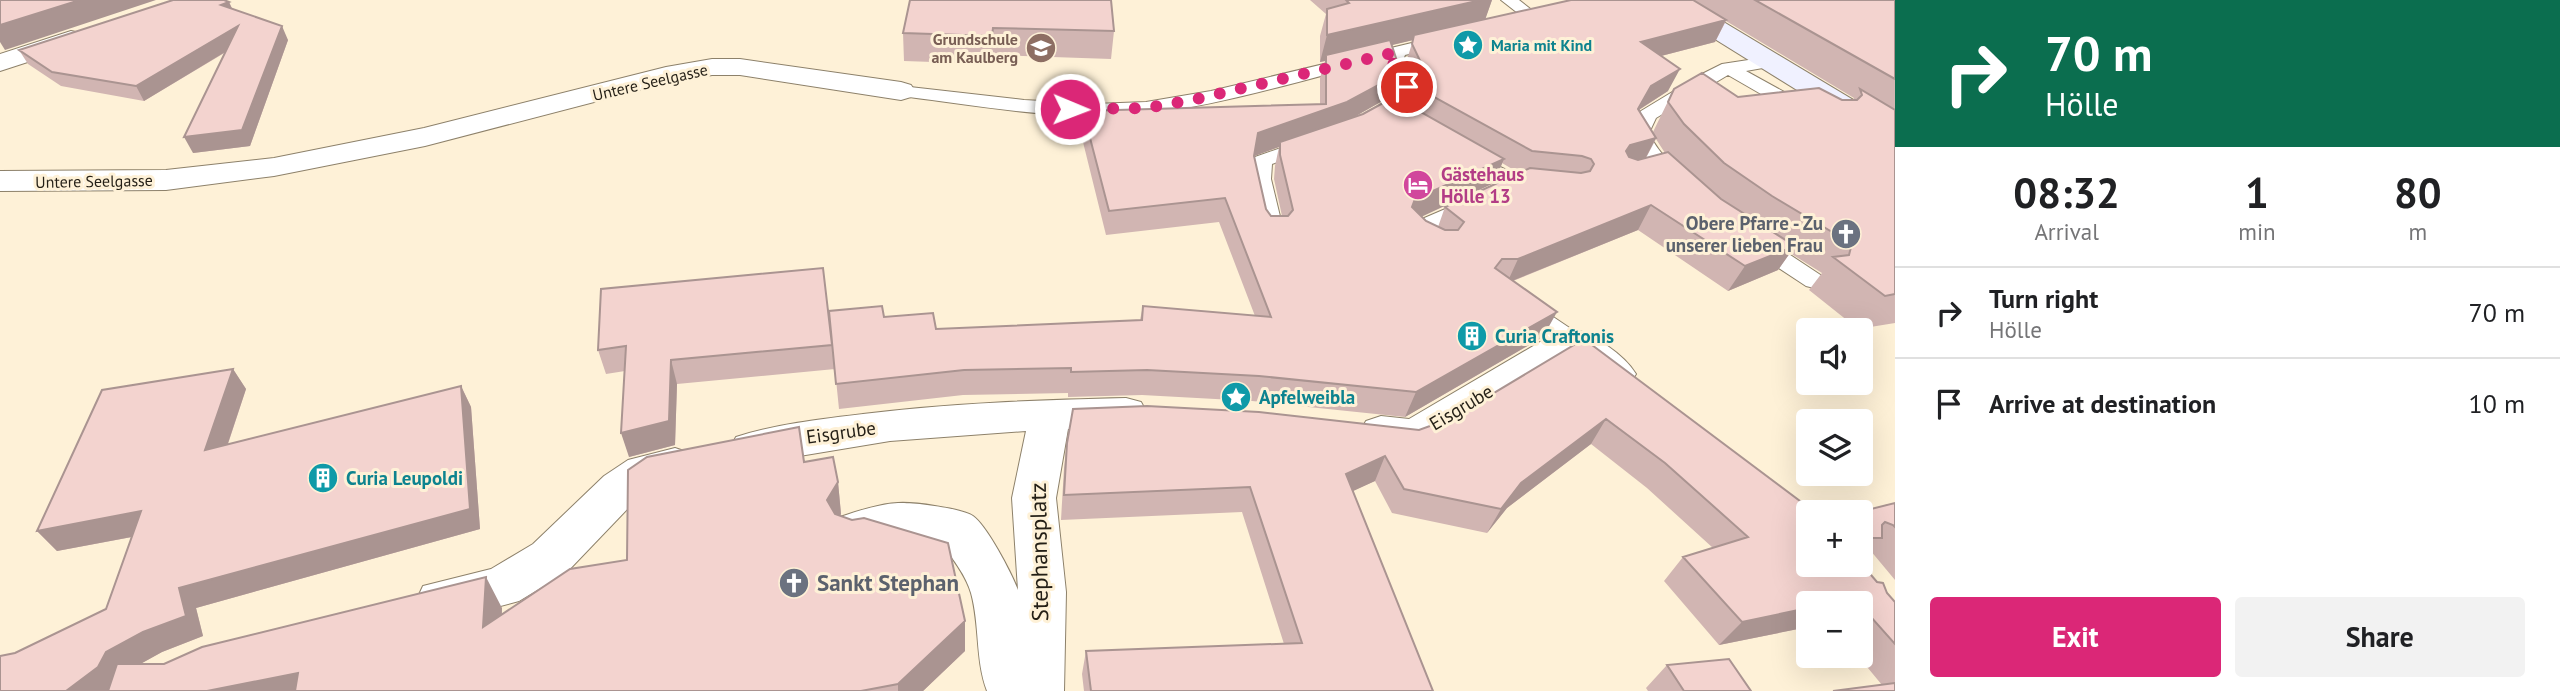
<!DOCTYPE html>
<meta charset="utf-8">
<style>
:root{--surface:#fff;--page:#f2f2f2;--text:#202124;--muted:#757577;--line:#e0e0e0;--accent:#db2777}
body{margin:0;font-family:"PT Sans",sans-serif;background:var(--page);color:var(--text);height:100vh;display:flex;flex-direction:column;font-size:26px;white-space:nowrap}
*{box-sizing:border-box;margin:0}
p{font-size:23px;color:var(--muted)}
.icon{flex:none;width:38px;height:38px;fill:none;stroke:currentColor;stroke-width:2;stroke-linecap:round;stroke-linejoin:round}
.map{position:relative;flex:1;overflow:hidden}
.drawer{display:flex;flex-direction:column;background:var(--surface);width:665px}
.drawer>*{flex:none}
.banner{background:#0b6e4f;color:#fff;overflow:hidden}
.buttons{position:absolute;left:1796px;top:318px;display:grid;gap:14px}
.buttons a{display:grid;place-items:center;width:77px;height:77px;border-radius:7px;background:var(--surface);box-shadow:0 7px 28px #0002;font-size:35px}
.pin{position:absolute;display:grid;place-items:center;width:60px;height:60px;color:#fff;margin:-30px;border:4px solid #fff;border-radius:50%;box-shadow:0 2px 7px #0007}
.me{position:absolute;width:77px;margin:-38px;rotate:91deg;stroke-linejoin:round;filter:drop-shadow(0 0 5px #0008)}
.turn{display:flex;align-items:center;gap:24px;height:147px;padding:0 35px;font-size:32px}
.turn .icon{width:91px;height:91px;stroke-width:2.5}
.turn b{display:block;font-size:49px;line-height:60px}
.eta{display:flex;justify-content:space-evenly;align-items:center;height:119px;text-align:center}
.eta b{font-size:42px;font-weight:800;line-height:49px}
.button{display:flex;gap:14px;margin-top:auto;padding:14px 35px}
.button a{flex:1;height:80px;border-radius:7px;background:var(--accent);color:#fff;font-size:28px;font-weight:800;line-height:80px;text-align:center}
.button a+a{background:var(--page);color:var(--text)}
ul{padding:0;list-style:none}
li{display:flex;align-items:center;gap:21px;height:91px;padding:0 35px;border-top:2px solid var(--line)}
li div{flex:1}
li b{display:block;font-size:26px}
li em{font-style:normal}
main{display:flex;flex:1;min-height:0}
.map>svg:first-child{display:block}
.lines{fill:none;stroke-linecap:round;stroke-linejoin:round}
.lane-casing{stroke:#8d816a;stroke-width:2}
.street-casing{stroke:#8d816a;stroke-width:2}
.secondary-casing{stroke:#8d816a;stroke-width:2}
.lane{fill:#fff;fill-rule:evenodd}
.street{fill:#fff;fill-rule:evenodd}
.secondary{fill:#f0f1ff;fill-rule:evenodd}
.wall{fill:#d1b5b2;fill-rule:evenodd}
.shaded-wall{fill:#aa9491}
.building{fill:#f3d3cf;stroke:#aa9491;stroke-width:2}
.route{stroke:#db2777;stroke-width:12;stroke-dasharray:0 21.6}
.labels{text-anchor:middle;stroke-width:6;stroke-linejoin:round;paint-order:stroke}
.far-education-label{font-size:16px;font-weight:bold;fill:#785e54;stroke:#fef1d7;text-anchor:end}
.far-culture-label{font-size:16px;font-weight:bold;fill:#0d838f;stroke:#fef1d7;text-anchor:start}
.far-street-label{font-size:16px;fill:#241f16;stroke:#fef1d7}
.hotel-label{font-size:19px;font-weight:bold;fill:#b23c85;stroke:#fef1d7;text-anchor:start}
.worship-label{font-size:19px;font-weight:bold;fill:#5b616d;stroke:#fef1d7;text-anchor:end}
.culture-label{font-size:19px;font-weight:bold;fill:#0d838f;stroke:#fef1d7;text-anchor:start}
.street-label{font-size:19px;fill:#241f16;stroke:#fef1d7}
.near-street-label{font-size:23px;fill:#241f16;stroke:#fef1d7}
.near-worship-label{font-size:23px;font-weight:bold;fill:#5b616d;stroke:#fef1d7;text-anchor:start}
</style>
<main>
<div class="map">
<svg width="1895" height="691" viewBox="0 0 1895 691">
<rect width="100%" height="100%" fill="#fef1d7"/>
<g class="lines">
<g class="lane-casing">
<path id="lane" d="M1501,0h18l23,18 -2,3h-12z
M1441,36l8,5 -2,4 -42,10c-7,16 9,21 11,36 3,16 -31,29 -43,32l-9,-6 2,-4 32,-18c0,-13 -13,-22 -12,-36 -77,19 -162,46 -240,55 -81,8 -165,-8 -245,-18l-9,-5 9,-5 123,14 70,4 52,-2 65,-11z
M1768,57l9,5 -3,4 -28,5 62,34 2,4 -2,4h-14l-66,-38 -72,43 -7,15c8,19 23,30 35,46l-3,4h-14l-21,-21 -17,-29 12,-22 61,-37 20,-10z
M1307,139l10,6 -3,4 -42,15 -1,15 13,54 -3,5h-16c-9,-14 -18,-67 -10,-81z
M1469,152l52,25 24,4 3,4 -3,4c-30,8 -58,-13 -83,-27l-3,-4 3,-4z
M1471,198l7,2 3,4 -3,4 -46,23 7,7 -3,5h-16l-15,-13 3,-5z
M1758,237l8,2 56,37 3,5 -3,5 -8,2 -8,-2 -56,-37 -3,-5 3,-5z
M1523,299l8,3 49,33 3,6 -3,6 -9,2 -9,-2 -47,-35 -4,-5 4,-5z"/>
</g>
<g class="street-casing">
<path id="street" d="M71,31l9,2 4,6 -4,6 -80,26v-17z
M712,59h28l161,23 10,3 4,6 -4,6 -10,3 -161,-25h-28l-45,8 -242,63 -151,30 -108,14 -166,1v-20l166,-1 108,-12 150,-30 242,-61z
M1571,328c22,6 53,26 65,46l-6,10c-26,7 -41,-10 -60,-25l-131,82c-31,11 -41,12 -73,2l-6,-11 6,-11 15,-5 28,3 148,-87z
M1126,398l15,4 6,11 -6,11 -15,4 -58,1 -12,69 10,94 -2,99h-77c-12,-32 -7,-66 -16,-98 -5,-17 -17,-33 -28,-47l-45,-7 -42,10 -16,-6 -7,-13 7,-13c18,-6 39,-13 58,-14 14,-1 63,5 75,13 14,10 38,56 45,74l-6,-92 14,-67 -136,10 -139,23 -15,-5 -6,-11 6,-11c41,-13 85,-18 127,-23 87,-11 175,-14 263,-16z
M675,448l15,5 7,12 -7,12 -35,9 -19,14 -69,72 -48,29 -79,21 -17,-6 -7,-15 7,-15 68,-17 42,-25 71,-68 24,-16z"/>
</g>
<g class="secondary-casing">
<path id="secondary" d="M1657,0h30l208,125v22l-11,-3 -224,-139z"/>
</g>
<use href="#lane" class="lane"/>
<use href="#street" class="street"/>
<use href="#secondary" class="secondary"/>
</g>
<path class="wall" d="M910,0l204,31 -3,28 -119,-4 -1,9 -87,-3 -1,-28z
M1310,0h182l-7,19 86,-19h324v323l-37,6 -49,-39 13,-17 -32,-20 -12,17 -50,21 -90,-61 -125,51 30,56 -138,80 -153,-16 -110,-6 -74,2v-4l-105,2 -124,14 -10,-98 55,6 52,12 204,-9 3,-14 112,10 -36,-94 -113,13 -25,-101 2,-23 237,-7v-26l5,-17 -5,1v-26l6,-22zM1726,21l128,77 -1,2 -115,-3 -64,-8 -21,43 -14,-22 29,-19 -7,-35 54,-14zM1413,40l-8,26 9,20 -6,19 -56,13 41,-23 -2,-50zM1656,139l9,14 -19,5zM1279,147l-4,19 -1,13 8,37h-11l-5,-7 -12,-53zM1502,163l17,10 -74,34 -7,20 -12,-6 -5,-5 73,-33z
M229,2l3,6 56,32 -38,106 -57,7 33,-101 -82,49 -83,-15 -33,-22 -9,-14z
M601,289l231,56 3,24 -158,15 -2,61 -46,12 -4,-86 -19,3 -8,-24z
M1584,339l303,254 8,9v89l-13,-6 -24,-29h2v-52h-52v23l-89,18 -55,-64 19,-24 30,-9 -66,-60 -56,-44 -84,64 -20,25 -95,-20 -17,-32 -23,10 81,200h-349l-2,-17 4,-23 198,-7 -42,-132 -181,8 3,-52 3,-25 352,-13 33,-12z
M233,369l13,20 -18,55 233,-58 10,21 9,122 -284,79 7,28 -41,16 -22,12h24l338,-56v7l125,-55 177,-98 34,20 3,32 -1,2 125,135 -42,40h-923l15,-38 91,-44 26,-72 -75,14 -20,-20z
M1895,503v77l-25,-30 -10,10v-47z
M1667,665l84,26h-103l-2,-3z"/>
<path class="shaded-wall" d="M80,0h76l-151,50 -5,-8v-17z
M1481,0h11l-8,23 -158,38v-6l-1,6 -5,1 7,-27z
M229,2l6,14 -14,-11z
M1726,20l-11,22 -85,22 11,-22z
M238,26l7,14 -101,61 -8,-15z
M282,26l6,14 -38,106 -57,7 -9,-16z
M1680,69l-12,22 -28,18 -13,23 24,-46z
M1401,73l-8,22 -53,30 -60,17 -1,5 -27,10 6,-24z
M1656,138l-12,23 -26,7 8,-17 4,-6z
M1504,159l-10,24 -88,41 9,-25z
M1651,205l-13,25 -131,53 11,-24z
M1795,246l-17,24 -50,21 17,-25z
M1557,312l-14,25 -138,80 11,-25z
M671,360l6,24 -2,61 -46,12 -8,-24z
M233,369l13,20 -27,81 -14,-20z
M461,386l10,21 9,122 -284,79 7,28 -41,16 -36,20 -14,19h-46l40,-39 73,-64z
M1606,419l-15,25 -84,64 -20,25 14,-24 20,-26z
M1385,456l-10,25 -39,18 10,-25z
M838,482l3,32 -10,17 -4,-31z
M141,511l17,21 -101,19 -20,-20z
M486,577l16,31 -2,49 -17,-30z
M1855,599l-6,5h-20z
M1808,608v19l-89,18 23,-23z
M965,621v30l-42,40h-25v-7z
M298,673l15,18h-106z"/>
<path class="building" d="M0,0h80l-80,25z
M173,0h51l5,2 -8,3 61,21 -40,104 -58,7 54,-111 -102,60 -84,-14 -33,-22z
M910,0h201l3,31 -121,-3 -1,8 -89,-3z
M1346,0h135l-154,35v-26l22,-6z
M1571,0h122l33,20 -85,22 39,27 -29,17 -13,23 18,29 -26,7 -4,6 3,6 9,3 30,-8 53,47 74,47 -50,20 -94,-61 -133,54h-16l-7,9 62,44 -141,80 -157,-16 -112,-6 -76,2v-4l-107,2 -128,14 -7,-73 53,-5 2,11 49,-4 3,16 206,-9 1,-14 128,11 -46,-119 -116,13 -26,-100 243,-7v-49l64,-15 11,33 -54,29 -89,31 -4,23 12,53 5,7h17l5,-6 -13,-55v-13l83,-28 31,-17 110,62 -89,40 -3,8 14,14 19,9h13l6,-8 -19,-15 85,-39 51,5 9,-2 4,-7 -3,-5 -9,-3 -50,-5 -118,-65 6,-4 5,-11 -13,-27 2,-9z
M1755,0h140v79z
M1702,73l36,24 81,-9 23,12h15l5,-5 -2,-6 35,21v184l-10,2 -52,-39 16,-2 2,-8 -4,-6 -75,-45 -48,-33 -40,-39 -16,-22 6,-13z
M823,268l9,77 -161,15 -2,61 -48,12 5,-87 -28,4 3,-61z
M1584,339l232,174h-8v52h52v-3l17,20 6,1 4,10 8,9v42l-40,-45 -26,5h-21v4l-66,14 -59,-65 65,-20 -83,-74 -59,-44 -85,64 -20,26 -97,-20 -19,-33 -39,18 87,217h-342l-5,-40 216,-8 -52,-156 -186,8 3,-52 6,-34 74,-3 112,6 160,18 33,-12z
M233,369l-28,81 256,-64 9,123 -291,79 7,28 -43,16 -37,20 -8,15 -32,24h-66v-35l15,-3 91,-44 35,-98 -104,20 65,-141z
M799,427l5,35 29,-5 5,25 -11,18 8,14 17,6 12,-2 84,25 17,78 -67,63 -37,7h-566l3,-18 -91,18h-99l9,-27h47l38,-17 284,-70 -3,50 87,-58 57,-9 1,-90 19,-13z
M1895,503v24l-2,-2 -8,-3 -3,3v13h-22v-25h-5z
M1729,659l22,32h-67l-17,-26z
M1895,683v8h-62z"/>
<g class="lines">
<path class="route" d="M1070,109l76,-1 46,-8 205,-48c-9,14 1,24 10,35"/>
</g>
<defs>
<g id="sight-disc" transform="scale(1.575)"><circle r="9.5" fill="#0f9aa8" stroke="#fef1d7"/><path d="M0-6L1.8-2.2L6-1.7L2.9 1.2L3.7 5.4L0 3.3L-3.7 5.4L-2.9 1.2L-6-1.7L-1.8-2.2Z" fill="#fff"/></g>
<g id="school-disc" transform="scale(1.575)"><circle r="9.5" fill="#8d6e63" stroke="#fef1d7"/><path d="M0-5L7-2L0 1L-7-2ZM-4 1L0 2.5L4 1V4Q0 6-4 4Z" fill="#fff"/></g>
<g id="hotel-disc" transform="scale(1.575)"><circle r="9.5" fill="#d1479c" stroke="#fef1d7"/><path d="M-6-4.5h1.5V1H6V5H4.5V3h-9V5H-6ZM-4 0a1.8 1.8 0 1 1 3.6 0ZM.5 0V-2.5h3Q6-2.5 6 0Z" fill="#fff"/></g>
<g id="church-disc" transform="scale(1.575)"><circle r="9.5" fill="#6b7280" stroke="#fef1d7"/><path d="M-1.2-6h2.4v3.5h3.3v2.4h-3.3V6h-2.4V-.1h-3.3v-2.4h3.3Z" fill="#fff"/></g>
<g id="building-disc" transform="scale(1.575)"><circle r="9.5" fill="#0f9aa8" stroke="#fef1d7"/><path d="M-4-6H4V6H1V3H-1V6H-4ZM-2.5-4.3h1.7v1.8h-1.7ZM.8-4.3h1.7v1.8H.8ZM-2.5-1h1.7V.8h-1.7ZM.8-1h1.7V.8H.8Z" fill="#fff"/></g>
</defs>
<g fill-rule="evenodd">
<use href="#sight-disc" x="1468" y="45"/>
<use href="#school-disc" x="1041" y="48"/>
<use href="#hotel-disc" x="1418" y="185"/>
<use href="#church-disc" x="1846" y="234"/>
<use href="#building-disc" x="1472" y="336"/>
<use href="#sight-disc" x="1236" y="397"/>
<use href="#building-disc" x="323" y="478"/>
<use href="#church-disc" x="794" y="583"/>
</g>
<g class="labels">
<g class="far-education-label">
<text x="1018" y="45">Grundschule<tspan x="1018" dy="18">am Kaulberg</tspan></text>
</g>
<g class="far-culture-label">
<text x="1491" y="51">Maria mit Kind</text>
</g>
<g class="far-street-label">
<text transform="translate(650 82) rotate(-13)" y="6">Untere Seelgasse</text>
<text transform="translate(94 181) rotate(-1)" y="6">Untere Seelgasse</text>
</g>
<g class="hotel-label">
<text x="1441" y="181">Gästehaus<tspan x="1441" dy="22">Hölle 13</tspan></text>
</g>
<g class="worship-label">
<text x="1823" y="230">Obere Pfarre - Zu<tspan x="1823" dy="22">unserer lieben Frau</tspan></text>
</g>
<g class="culture-label">
<text x="1495" y="343">Curia Craftonis</text>
<text x="1259" y="404">Apfelweibla</text>
<text x="346" y="485">Curia Leupoldi</text>
</g>
<g class="street-label">
<text transform="translate(1461 407) rotate(-31)" y="7">Eisgrube</text>
<text transform="translate(841 432) rotate(-8)" y="7">Eisgrube</text>
</g>
<g class="near-street-label">
<text transform="translate(1039 552) rotate(-91)" y="8">Stephansplatz</text>
</g>
<g class="near-worship-label">
<text x="817" y="591">Sankt Stephan</text>
</g>
</g>
</svg>
<div class="buttons">
<a><svg class="icon" aria-label="sound" viewBox="0 0 24 24"><path d="M4 9h4l5-4v14l-5-4H4zM17 9q2 3 0 6"/></svg></a>
<a><svg class="icon" aria-label="layers" viewBox="0 0 24 24"><path d="M12 4l9 5-9 5-9-5zM3 14l9 5 9-5"/></svg></a>
<a>+</a>
<a>−</a>
</div>
<div class="pin" style="left:1407px;top:87px;background:#d93025"><svg class="icon" aria-label="arrive" viewBox="0 0 24 24"><path d="M6 21V4h12l-3 4 3 4H6"/></svg></div>
<svg class="me" style="left:1070px;top:109px" viewBox="-20 -20 40 40"><circle r="17" fill="#db2777" stroke="#fff" stroke-width="3"/><path d="M0-11L8 9 0 5-8 9z" fill="#fff"/></svg>
</div>
<section class="drawer">
<div class="banner">
<div class="turn"><svg class="icon" aria-label="right" viewBox="0 0 24 24"><path d="M7 20v-9h11M14 6l5 5-5 5"/></svg><div><b>70 m</b>Hölle</div></div>
</div>
<div class="eta">
<div><b>08:32</b><p>Arrival</p></div>
<div><b>1</b><p>min</p></div>
<div><b>80</b><p>m</p></div>
</div>
<ul>
<li><svg class="icon" aria-label="right" viewBox="0 0 24 24"><path d="M7 20v-9h11M14 6l5 5-5 5"/></svg><div><b>Turn right</b><p>Hölle</p></div><em>70 m</em></li>
<li><svg class="icon" aria-label="arrive" viewBox="0 0 24 24"><path d="M6 21V4h12l-3 4 3 4H6"/></svg><div><b>Arrive at destination</b></div><em>10 m</em></li>
</ul>
<div class="button"><a>Exit</a><a>Share</a></div>
</section>
</main>
